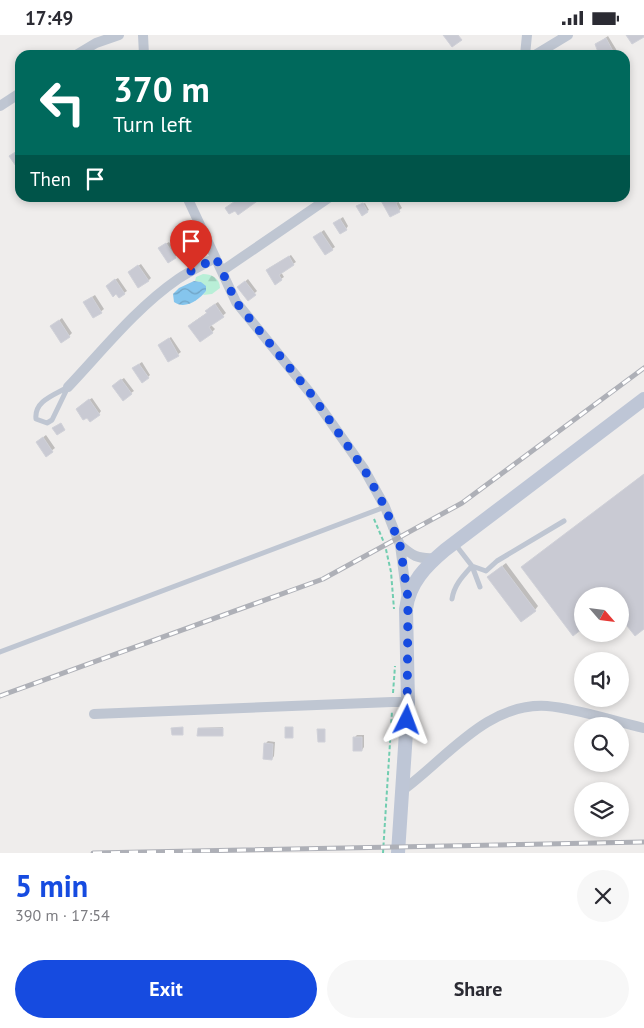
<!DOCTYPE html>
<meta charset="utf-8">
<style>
:root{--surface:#fff;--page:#f7f7f7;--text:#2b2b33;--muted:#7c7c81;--accent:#164be0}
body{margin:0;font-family:"PT Sans",sans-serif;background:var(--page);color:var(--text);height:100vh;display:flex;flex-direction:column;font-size:19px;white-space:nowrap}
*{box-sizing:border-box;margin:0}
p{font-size:16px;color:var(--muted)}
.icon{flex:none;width:28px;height:28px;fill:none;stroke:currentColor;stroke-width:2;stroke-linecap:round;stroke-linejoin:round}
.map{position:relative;height:818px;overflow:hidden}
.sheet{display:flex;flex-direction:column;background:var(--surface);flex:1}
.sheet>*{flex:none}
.guide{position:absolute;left:15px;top:15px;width:615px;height:152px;border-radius:15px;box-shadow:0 2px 8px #0003;background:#00695c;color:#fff;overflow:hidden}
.needle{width:32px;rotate:118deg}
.controls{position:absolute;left:574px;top:552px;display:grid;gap:10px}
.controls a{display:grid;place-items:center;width:55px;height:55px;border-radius:50%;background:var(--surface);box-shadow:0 2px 8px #0003;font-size:25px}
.pin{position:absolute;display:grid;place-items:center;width:42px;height:42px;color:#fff;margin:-51px -21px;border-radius:50% 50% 50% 0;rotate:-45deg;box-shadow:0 0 5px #0007}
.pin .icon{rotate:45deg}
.me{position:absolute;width:55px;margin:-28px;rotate:3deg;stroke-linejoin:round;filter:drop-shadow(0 0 4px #0008)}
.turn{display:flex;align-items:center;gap:18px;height:105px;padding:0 15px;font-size:22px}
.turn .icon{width:65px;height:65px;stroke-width:2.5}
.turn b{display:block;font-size:35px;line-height:42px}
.then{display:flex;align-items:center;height:48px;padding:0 15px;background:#0003;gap:10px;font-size:19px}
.round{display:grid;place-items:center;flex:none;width:52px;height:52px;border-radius:26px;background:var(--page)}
.overview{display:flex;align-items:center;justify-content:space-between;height:85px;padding:0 15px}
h1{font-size:30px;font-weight:600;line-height:38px;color:var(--accent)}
.cta{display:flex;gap:10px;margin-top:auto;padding:10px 15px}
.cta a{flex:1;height:58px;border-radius:30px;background:var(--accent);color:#fff;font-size:20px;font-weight:600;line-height:58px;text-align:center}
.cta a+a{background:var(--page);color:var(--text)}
.status{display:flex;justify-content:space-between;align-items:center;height:35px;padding:0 25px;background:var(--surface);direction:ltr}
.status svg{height:14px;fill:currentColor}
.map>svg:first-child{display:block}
.forest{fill:url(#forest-firs)}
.water{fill:url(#water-waves)}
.shadow{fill:#0003}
.building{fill:#c9cad3;stroke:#d0d1d8}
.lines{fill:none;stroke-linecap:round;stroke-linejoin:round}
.path{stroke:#71cdb0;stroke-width:2;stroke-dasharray:4 2.5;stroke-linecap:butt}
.lane{stroke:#bfc6d2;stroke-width:5}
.street{stroke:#bfc6d2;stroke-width:10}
.secondary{stroke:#bec6d6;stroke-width:14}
.rail-casing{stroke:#aeb0b7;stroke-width:5}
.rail{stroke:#fff;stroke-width:3;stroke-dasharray:9;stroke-linecap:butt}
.route{stroke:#164be0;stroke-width:9;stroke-dasharray:0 16.2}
</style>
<div class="status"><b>17:49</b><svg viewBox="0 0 49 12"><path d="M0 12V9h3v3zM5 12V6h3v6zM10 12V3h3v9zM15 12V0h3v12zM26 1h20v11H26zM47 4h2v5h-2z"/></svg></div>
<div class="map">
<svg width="644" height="818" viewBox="0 0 644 818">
<defs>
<pattern id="forest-firs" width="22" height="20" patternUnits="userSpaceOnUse" patternTransform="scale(1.25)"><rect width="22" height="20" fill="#b9efd7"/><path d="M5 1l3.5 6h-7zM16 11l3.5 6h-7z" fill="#a0cfbb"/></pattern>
<pattern id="water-waves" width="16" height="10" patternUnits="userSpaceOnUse" patternTransform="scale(1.25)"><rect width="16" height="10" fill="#85c5ed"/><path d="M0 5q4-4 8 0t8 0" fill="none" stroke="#6fa2c3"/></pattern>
</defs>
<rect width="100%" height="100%" fill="#efedec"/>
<path class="forest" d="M203,239c8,0 17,4 17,14l-8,6 -9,1 3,-4 -5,-9 -6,-1 1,-4z"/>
<path class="water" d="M194,246l7,1 5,4v5c-7,9 -21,19 -32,11l-1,-8 6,-6z"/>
<path class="shadow" d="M608,1l11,18 -1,1h-18l-3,-11z
M381,162l17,4 4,7 -11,8z
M365,168l4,7 -7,4 -3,-8z
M343,182l5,9 -2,3 -9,-8z
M324,195l11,17 -3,2 -15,-14z
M169,207l8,12 -2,3 -13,-11z
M291,220l5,7 -15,10 3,5 -9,6 -6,-15z
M141,229l10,14 -3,3 -16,-11z
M118,243l9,13 -3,2h-7l-7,-10z
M248,244l9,12 -9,8 -7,-14z
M95,260l9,14 -10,8 -7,-17z
M218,267l8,11 -15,12 4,4 -3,3 -20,-9 16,-11 1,-4z
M62,283l10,15 -3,3 -17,-10z
M171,302l10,15 -12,9 -7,-18z
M142,327l8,13 -2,2 -12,-11z
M124,343l10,13 -3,2 -14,-10z
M92,363l9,13 -2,3 -19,-8z
M46,400l9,13 -9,7 -9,-13z
M644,439v154l-24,-12v-20h-38v31l-8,7 -51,-66z
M506,528l32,43 -3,4 -47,-33z
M223,692l-1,8 -23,-6 1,-1z
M357,700h7v12l-2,3 -8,-12z
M268,706l7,1 -1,14 -2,3 -7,-15z"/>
<path class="building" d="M443,0h15l4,5 -10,7z
M626,0h18v2l-12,7z
M606,3l9,17h-16l-4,-11z
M17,116l3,5v16l-11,-16z
M241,162h22l-25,18 -3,-4 -6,3 -4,-6z
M379,162h27l-10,6 4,9 -10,5z
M363,168l5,9 -6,4 -6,-10z
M340,184l7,11 -7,4 -7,-11z
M321,197l12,18 -8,5 -12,-18z
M166,208l10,15 -8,5 -10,-15z
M289,221l5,9 -15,10 3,5 -7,5 -9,-15z
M138,230l11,16 -11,7 -10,-16z
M115,244l10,15 -6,4 -3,-4 -3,3 -7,-11z
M245,246l11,14 -8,6 -11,-14z
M92,262l10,16 -9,5 -10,-16z
M215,269l9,13 -15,10 4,6 -13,9 -12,-16 19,-13 -2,-2z
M59,285l11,17 -9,6 -11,-17z
M169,303l10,18 -11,6 -10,-17z
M139,329l10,14 -7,5 -10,-15z
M121,344l11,15 -9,7 -11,-15z
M89,364l11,16 -10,7 -3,-4 -4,2 -7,-11z
M61,388l4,7 -8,5 -5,-7z
M43,402l10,15 -7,5 -10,-15z
M644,439v155l-9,7 -15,-19v-21h-38v33l-9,7 -52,-69z
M502,531l34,45 -15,11 -34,-45z
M183,692v8h-11l-1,-7z
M285,692h8v11h-8z
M198,693h25v8h-26z
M317,694h8v13h-7z
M353,702h9v14h-9z
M264,708l9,1 -1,16 -9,-1z"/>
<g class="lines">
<path class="path" d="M374,484l11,26 6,27 3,37
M393,658l2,-27
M383,818l9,-142"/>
<path class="lane" d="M68,352l-16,33 -5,3 -11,-4c-2,-18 18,-24 32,-32z
M455,509l17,22 14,5 11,-10 67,-40
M452,564c2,-14 11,-23 20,-33l8,21
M0,617l385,-145"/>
<path class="street" d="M143,0l1,20
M76,20l20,-12 23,-8
M525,20l2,-20
M535,20l33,-20
M0,71l20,-13
M187,162l49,105 75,92 53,75 21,38 15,38 7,53
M222,236l108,-74
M68,352c35,-37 68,-79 110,-108 12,-8 25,-14 37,-21
M400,510c13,11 17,14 35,13
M94,679l298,-12h16
M403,755c43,-31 84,-88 144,-84 33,3 65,15 97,22"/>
<path class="secondary" d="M398,818l10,-151 -2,-93c3,-26 20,-43 39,-59l199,-151"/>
<g class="rail-casing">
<path id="rail" d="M0,661l323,-117 139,-76 182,-135
M93,818l551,-11"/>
</g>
<use href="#rail" class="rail"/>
</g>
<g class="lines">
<path class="route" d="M191,236l25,-13 20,44 75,92 53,75 21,38 15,38 8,53 -1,122"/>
</g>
</svg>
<div class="controls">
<a><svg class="needle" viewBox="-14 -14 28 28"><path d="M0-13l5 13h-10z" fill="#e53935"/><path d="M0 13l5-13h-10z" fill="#7c7c81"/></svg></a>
<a><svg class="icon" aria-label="sound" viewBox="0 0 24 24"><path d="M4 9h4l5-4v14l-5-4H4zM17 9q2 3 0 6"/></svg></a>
<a><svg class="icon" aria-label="search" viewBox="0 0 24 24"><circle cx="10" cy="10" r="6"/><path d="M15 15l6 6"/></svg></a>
<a><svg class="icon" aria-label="layers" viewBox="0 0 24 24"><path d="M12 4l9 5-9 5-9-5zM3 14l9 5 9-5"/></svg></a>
</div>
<div class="pin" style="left:191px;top:236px;background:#d93025"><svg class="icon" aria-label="arrive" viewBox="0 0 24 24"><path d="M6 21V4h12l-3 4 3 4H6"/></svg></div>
<svg class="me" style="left:407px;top:685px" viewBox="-20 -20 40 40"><path d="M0-17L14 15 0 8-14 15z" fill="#164be0" stroke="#fff" stroke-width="4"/></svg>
<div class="guide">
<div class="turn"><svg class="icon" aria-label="left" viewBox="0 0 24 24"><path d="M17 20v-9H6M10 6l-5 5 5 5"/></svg><div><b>370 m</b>Turn left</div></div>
<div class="then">Then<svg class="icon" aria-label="arrive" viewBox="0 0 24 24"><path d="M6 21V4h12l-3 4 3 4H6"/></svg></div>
</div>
</div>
<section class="sheet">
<div class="overview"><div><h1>5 min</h1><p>390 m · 17:54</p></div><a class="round"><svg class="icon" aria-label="close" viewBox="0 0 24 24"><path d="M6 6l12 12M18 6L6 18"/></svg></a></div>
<div class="cta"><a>Exit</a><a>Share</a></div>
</section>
